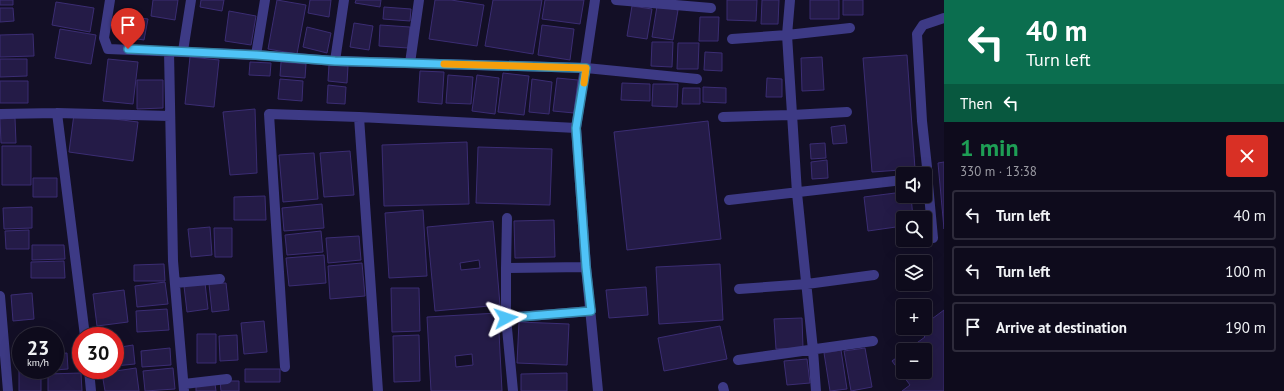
<!DOCTYPE html>
<meta charset="utf-8">
<style>
:root{--surface:#0e0b1c;--page:#171425;--text:#f1f3f6;--muted:#9b9ba3;--line:#2e2b3b}
body{margin:0;font-family:"PT Sans",sans-serif;background:var(--page);color:var(--text);height:100vh;display:flex;flex-direction:column;font-size:15px;white-space:nowrap}
*{box-sizing:border-box;margin:0}
p{font-size:13px;color:var(--muted)}
.icon{flex:none;width:22px;height:22px;fill:none;stroke:currentColor;stroke-width:2;stroke-linecap:round;stroke-linejoin:round}
.map{position:relative;flex:1;overflow:hidden}
.side{display:flex;flex-direction:column;background:var(--surface);width:340px}
.side>*{flex:none}
.hud{background:#0b6e4f;color:#fff;overflow:hidden}
.controls{position:absolute;left:896px;top:167px;display:grid;gap:8px}
.controls a{display:grid;place-items:center;width:36px;height:36px;border-radius:4px;background:var(--surface);box-shadow:0 4px 16px #0002,0 0 0 1px var(--line);font-size:20px}
.speed{position:absolute;left:12px;top:327px;display:flex;gap:8px;font-size:20px;font-weight:700;text-align:center}
.speed>*{display:grid;place-content:center;width:52px;height:52px;border-radius:50%;background:var(--surface);box-shadow:0 4px 16px #0002,0 0 0 1px var(--line);line-height:1}
.speed small{font-size:10px;font-weight:400}
.speed .limit{border:6px solid #d22;background:#fff;color:#111}
.pin{position:absolute;display:grid;place-items:center;width:34px;height:34px;color:#fff;margin:-41px -17px;border-radius:50% 50% 50% 0;rotate:-45deg;box-shadow:0 0 4px #0007}
.pin .icon{rotate:45deg}
.me{position:absolute;width:44px;margin:-22px;rotate:85deg;stroke-linejoin:round;filter:drop-shadow(0 0 3px #0008)}
.turn{display:flex;align-items:center;gap:14px;height:84px;padding:0 16px;font-size:18px}
.turn .icon{width:52px;height:52px;stroke-width:2.5}
.turn b{display:block;font-size:28px;line-height:34px}
.then{display:flex;align-items:center;height:38px;padding:0 16px;background:#0003;gap:8px;font-size:15px}
.round{display:grid;place-items:center;flex:none;width:42px;height:42px;border-radius:4px;background:var(--page)}
.summary{display:flex;align-items:center;justify-content:space-between;height:68px;padding:0 16px}
h1{font-size:24px;font-weight:700;line-height:30px;color:#1e9e55}
ul{padding:0;list-style:none}
li{display:flex;align-items:center;gap:12px;height:50px;margin:0 8px 6px;padding:0 8px;border:2px solid var(--line);border-radius:4px}
li div{flex:1}
li b{display:block;font-size:15px}
li em{font-style:normal}
main{display:flex;flex:1;min-height:0}
.map>svg:first-child{display:block}
.building{fill:#241b47;stroke:#3b2d73;fill-rule:evenodd}
.lines{fill:none;stroke-linecap:round;stroke-linejoin:round}
.street{stroke:#3d3a85;stroke-width:10}
.route-casing{stroke:#337fa1;stroke-width:10}
.route{stroke:#4fc3f7;stroke-width:7}
.slow{stroke:#f59e0b;stroke-width:7}
</style>
<main>
<div class="map">
<svg width="944" height="391" viewBox="0 0 944 391">
<rect width="100%" height="100%" fill="#130f26"/>
<path class="building" d="M0,0h13v5h-13z
M153,0h25l-3,20 -24,-4z
M201,0h23l-2,11 -22,-4z
M277,0l29,5 -9,49 -29,-5z
M310,0h21l-2,17 -21,-4z
M356,0h25l-1,7 -25,-4z
M435,0h16l33,5 -7,41 -48,-7z
M493,0h49l-9,54 -48,-8z
M545,0h39l-4,24 -38,-5z
M727,0h30l-1,21 -29,-1z
M762,0h17l-1,24h-17z
M810,0h29v19h-29z
M843,0h20v15h-20z
M56,2l38,6 -4,24 -38,-7z
M632,6l20,3 -5,30 -20,-3z
M657,6l21,4 -5,30 -21,-3z
M384,7l27,2 -1,12 -27,-2z
M0,8h13l1,13 -14,1z
M229,11l27,5 -5,29 -26,-4z
M121,15l27,4 -4,21 -27,-4z
M700,17h19l-1,24h-19z
M354,23l19,3 -4,24 -19,-3z
M380,25l30,2 -2,21 -29,-2z
M542,25l32,4 -4,31 -32,-5z
M307,27l24,6 -4,20 -24,-6z
M60,29l36,6 -5,29 -36,-6z
M33,34l1,22 -34,1v-22z
M652,42h21l-1,25 -21,-1z
M678,43h21l-1,26h-21z
M705,52l17,1v18l-18,-1z
M907,55l8,114 -43,3 -9,-114z
M190,57l29,3 -5,47 -29,-3z
M822,57l2,33 -22,1 -1,-33z
M0,59h27v17l-27,1z
M108,59l30,3 -5,42 -30,-3z
M250,62l21,1 -1,13 -21,-1z
M281,62l25,2 -1,14 -25,-2z
M329,65l19,1 -1,17 -19,-2z
M420,71l24,1 -2,32 -24,-2z
M503,73l26,3 -5,39 -26,-3z
M448,75l25,2 -2,27 -25,-1z
M477,75l22,3 -4,36 -23,-3z
M557,78l21,2 -4,33 -21,-2z
M767,78l15,1v18h-16z
M280,79l23,2 -1,20 -24,-2z
M532,79l20,3 -3,32 -20,-2z
M137,80h26v28l-26,1z
M0,81h28v22h-28z
M622,83l28,1v17l-29,-1z
M653,84h25l-1,23 -25,-1z
M328,85l18,2 -1,17 -18,-1z
M703,87l23,1v15l-23,-1z
M683,88h17v16h-18z
M255,109l2,64 -27,2 -7,-63z
M74,114l64,8 -5,39 -64,-9z
M15,118l1,25h-15l-1,-24z
M708,121l13,118 -94,11 -13,-118z
M845,125l2,18 -14,1 -2,-17z
M467,142l2,62 -85,2 -2,-61z
M825,143l1,15 -15,1 -1,-15z
M2,146h29v39h-29z
M478,147l74,2 -2,56 -74,-2z
M350,151l4,44 -30,2 -4,-44z
M314,153l4,46 -35,3 -4,-47z
M827,160l1,18 -16,1 -1,-17z
M944,162v67l-6,-66z
M33,178h24v19h-24z
M903,192v4h8l2,22h-10v8l-35,5 -4,-34z
M265,196l1,24h-32v-23z
M322,204l2,24 -40,3 -2,-23z
M32,207v21l-28,1 -1,-21z
M423,210l4,66 -38,2 -4,-65z
M554,220l1,37 -40,1 -1,-37z
M493,221l7,84 -65,6 -8,-84z
M210,227l2,28 -21,2 -3,-28z
M214,228h18v29h-17z
M29,230v19h-23l-1,-18z
M321,231l2,21 -36,3 -2,-20z
M359,236l2,24 -33,3 -2,-25z
M32,245h32l1,14 -33,1z
M324,255l2,28 -37,3 -3,-28z
M479,260l1,8 -19,2 -1,-7z
M64,261l1,17h-34v-16z
M362,263l3,33 -35,3 -2,-33z
M164,264l1,17h-31v-16z
M720,264l3,56 -64,4 -3,-57z
M165,282l3,22 -31,3 -2,-21z
M205,283l3,26 -21,3 -3,-26z
M226,283l3,27 -17,2 -3,-28z
M646,287l2,28 -39,3 -3,-28z
M391,288h28l1,43 -28,1z
M124,290l4,32 -31,4 -4,-32z
M32,293l2,26 -21,2 -2,-26z
M167,309l2,21 -32,2 -1,-21z
M944,310v81h-42l8,-6 -18,-24 11,-8v19h22v-22h-18l18,-13 -7,-8 7,-1v-4z
M498,313l4,78h-71l-4,-74zM472,354l1,11 -17,2 -1,-11z
M802,318l1,30 -27,1 -2,-30z
M264,321l3,31 -23,2 -3,-31z
M519,322l50,2 -2,41 -50,-2z
M720,326l7,33 -63,12 -6,-33z
M197,334h19v29h-19z
M237,335l1,25 -18,1 -1,-25z
M419,335l1,46 -26,1 -1,-46z
M133,345l2,19 -20,2v-18z
M170,348l1,17 -29,2 -1,-16z
M865,348l7,39 -21,4 -7,-40z
M841,350l6,39 -17,2 -6,-38z
M67,353l1,16 -13,1v-16z
M807,359l3,24 -23,2 -3,-24z
M136,368l3,23h-34l-3,-18z
M173,368l2,21 -30,2 -2,-20z
M245,369h35v13h-35z
M19,371h22v20h-22z
M81,373l1,18h-34v-17z
M567,373v18h-46v-17z
M220,381h19v10h-18z
M215,384l1,7h-20v-6z"/>
<g class="lines">
<path class="street" d="M110,0l-6,38 4,11 148,6 79,6 251,7 111,11
M595,0l-19,128 10,139 12,124
M616,0l95,8
M790,0l-3,35 10,158 16,157 3,41
M732,39l55,-4 63,-7
M169,51l4,210 11,130
M183,51l8,-51
M256,55l9,-55
M335,61l9,-61
M410,63l9,-63
M57,113l28,223
M0,114l57,-1 113,3
M359,117l19,274
M723,117l69,-2 55,-3
M927,167l-5,-46 -5,-87 6,-9 21,-7
M925,180l3,4 5,54
M729,200l174,-20
M507,218l-1,50 80,-1
M506,268v50l7,73
M175,283l45,-4
M739,289l68,-5 67,-9
M0,296l8,95
M506,318l85,-7
M738,360l135,-19
M285,367l-16,-253 90,3 217,11
M89,370l2,21
M184,384l43,-5
M723,387l1,4"/>
</g>
<g class="lines">
<g class="route-casing">
<path id="route" d="M128,49l128,6 79,6 251,7 -10,60 10,139 5,44 -85,7"/>
</g>
<use href="#route" class="route"/>
<path class="slow" d="M444,64l142,4 -2,15"/>
</g>
</svg>
<div class="controls">
<a><svg class="icon" aria-label="sound" viewBox="0 0 24 24"><path d="M4 9h4l5-4v14l-5-4H4zM17 9q2 3 0 6"/></svg></a>
<a><svg class="icon" aria-label="search" viewBox="0 0 24 24"><circle cx="10" cy="10" r="6"/><path d="M15 15l6 6"/></svg></a>
<a><svg class="icon" aria-label="layers" viewBox="0 0 24 24"><path d="M12 4l9 5-9 5-9-5zM3 14l9 5 9-5"/></svg></a>
<a>+</a>
<a>−</a>
</div>
<div class="speed"><div>23<small>km/h</small></div><div class="limit">30</div></div>
<div class="pin" style="left:128px;top:49px;background:#d93025"><svg class="icon" aria-label="arrive" viewBox="0 0 24 24"><path d="M6 21V4h12l-3 4 3 4H6"/></svg></div>
<svg class="me" style="left:506px;top:318px" viewBox="-20 -20 40 40"><path d="M0-17L14 15 0 8-14 15z" fill="#4fc3f7" stroke="#fff" stroke-width="4"/></svg>
</div>
<section class="side">
<div class="hud">
<div class="turn"><svg class="icon" aria-label="left" viewBox="0 0 24 24"><path d="M17 20v-9H6M10 6l-5 5 5 5"/></svg><div><b>40 m</b>Turn left</div></div>
<div class="then">Then<svg class="icon" aria-label="left" viewBox="0 0 24 24"><path d="M17 20v-9H6M10 6l-5 5 5 5"/></svg></div>
</div>
<div class="summary"><div><h1>1 min</h1><p>330 m · 13:38</p></div><a class="round" style="background:#d93025;color:#fff"><svg class="icon" aria-label="close" viewBox="0 0 24 24"><path d="M6 6l12 12M18 6L6 18"/></svg></a></div>
<ul>
<li><svg class="icon" aria-label="left" viewBox="0 0 24 24"><path d="M17 20v-9H6M10 6l-5 5 5 5"/></svg><div><b>Turn left</b></div><em>40 m</em></li>
<li><svg class="icon" aria-label="left" viewBox="0 0 24 24"><path d="M17 20v-9H6M10 6l-5 5 5 5"/></svg><div><b>Turn left</b></div><em>100 m</em></li>
<li><svg class="icon" aria-label="arrive" viewBox="0 0 24 24"><path d="M6 21V4h12l-3 4 3 4H6"/></svg><div><b>Arrive at destination</b></div><em>190 m</em></li>
</ul>
</section>
</main>
